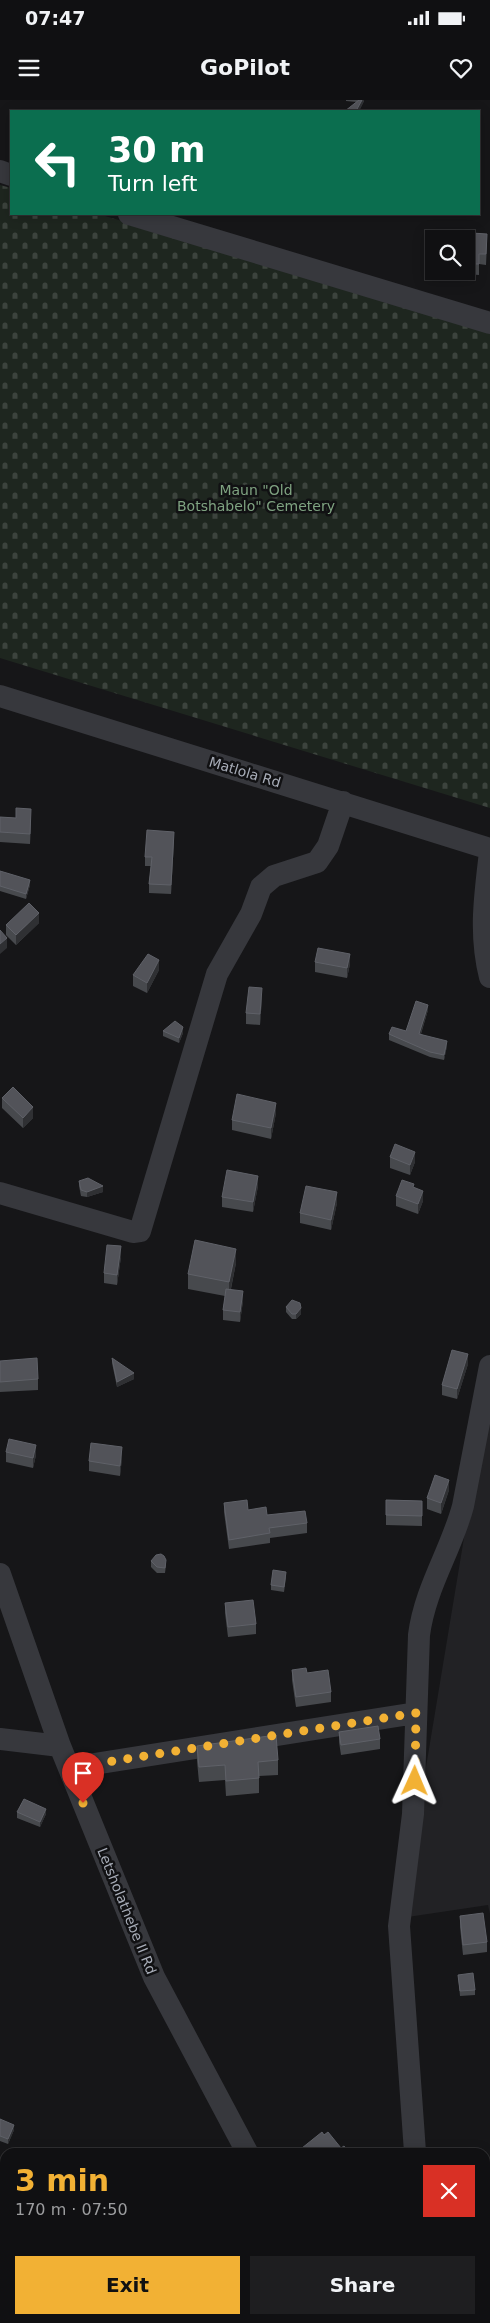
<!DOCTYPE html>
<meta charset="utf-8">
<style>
:root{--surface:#101012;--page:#1e1e20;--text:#f1f3f6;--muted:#9c9d9f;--line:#303032;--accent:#f2b134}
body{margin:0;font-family:"DejaVu Sans",sans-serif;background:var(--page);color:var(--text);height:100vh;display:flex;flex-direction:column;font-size:19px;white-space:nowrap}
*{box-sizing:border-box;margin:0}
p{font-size:16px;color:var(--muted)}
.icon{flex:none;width:28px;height:28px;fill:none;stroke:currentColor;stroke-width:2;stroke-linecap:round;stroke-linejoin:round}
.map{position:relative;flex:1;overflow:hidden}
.panel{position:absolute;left:0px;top:2048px;width:490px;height:176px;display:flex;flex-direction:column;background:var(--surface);border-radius:15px 15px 0 0;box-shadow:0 2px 12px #0003,0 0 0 1px var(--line)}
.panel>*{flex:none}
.top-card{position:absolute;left:10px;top:10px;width:470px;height:105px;border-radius:0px;box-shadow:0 2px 12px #0003,0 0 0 1px var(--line);background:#0b6e4f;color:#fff;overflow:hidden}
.controls{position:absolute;left:425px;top:130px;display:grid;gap:10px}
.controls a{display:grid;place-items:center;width:50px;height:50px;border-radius:0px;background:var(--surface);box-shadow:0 2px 12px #0003,0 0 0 1px var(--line);font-size:25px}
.pin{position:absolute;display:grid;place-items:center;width:42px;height:42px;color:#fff;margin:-51px -21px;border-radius:50% 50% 50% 0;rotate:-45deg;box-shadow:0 0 5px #0007}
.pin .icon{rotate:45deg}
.me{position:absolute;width:55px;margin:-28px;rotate:1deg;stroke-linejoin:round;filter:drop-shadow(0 0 4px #0008)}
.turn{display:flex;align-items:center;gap:18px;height:105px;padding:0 15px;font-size:22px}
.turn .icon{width:65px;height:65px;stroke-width:2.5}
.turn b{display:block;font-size:35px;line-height:42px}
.round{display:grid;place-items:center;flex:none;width:52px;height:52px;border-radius:0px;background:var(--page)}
.summary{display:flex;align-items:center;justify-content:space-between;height:85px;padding:0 15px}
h1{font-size:30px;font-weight:800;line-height:38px;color:var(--accent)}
.primary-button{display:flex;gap:10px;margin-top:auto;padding:10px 15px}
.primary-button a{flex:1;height:58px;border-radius:0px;background:var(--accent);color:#111;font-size:20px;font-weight:800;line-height:58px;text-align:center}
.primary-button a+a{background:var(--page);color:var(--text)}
.status{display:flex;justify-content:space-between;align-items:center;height:35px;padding:0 25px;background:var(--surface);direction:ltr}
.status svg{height:14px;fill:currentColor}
header{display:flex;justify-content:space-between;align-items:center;height:65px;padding:0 15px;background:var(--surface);font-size:22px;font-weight:800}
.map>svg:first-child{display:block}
.built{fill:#222225}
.cemetery{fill:url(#cemetery-stones)}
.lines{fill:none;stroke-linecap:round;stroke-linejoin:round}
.minor{stroke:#37383d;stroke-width:22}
.wall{fill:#47494d}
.shaded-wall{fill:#2f3033}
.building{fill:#525359;stroke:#5f6168}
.route{stroke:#f2b134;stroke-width:9;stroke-dasharray:0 16.2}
.labels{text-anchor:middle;stroke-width:5;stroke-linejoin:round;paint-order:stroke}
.park-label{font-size:14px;fill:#7fa381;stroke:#111113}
.street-label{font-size:14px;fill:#a8adb8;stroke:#111113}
</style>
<div class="status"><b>07:47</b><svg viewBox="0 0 49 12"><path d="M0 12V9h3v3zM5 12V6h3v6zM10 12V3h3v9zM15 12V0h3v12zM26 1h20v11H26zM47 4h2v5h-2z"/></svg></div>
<header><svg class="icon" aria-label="menu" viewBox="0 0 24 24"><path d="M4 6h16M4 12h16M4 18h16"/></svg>GoPilot<svg class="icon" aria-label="heart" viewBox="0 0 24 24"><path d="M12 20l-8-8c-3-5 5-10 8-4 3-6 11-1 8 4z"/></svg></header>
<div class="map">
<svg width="490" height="2223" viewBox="0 0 490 2223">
<defs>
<pattern id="cemetery-stones" width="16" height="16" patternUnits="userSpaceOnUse" patternTransform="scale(1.25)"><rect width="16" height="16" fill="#1e261f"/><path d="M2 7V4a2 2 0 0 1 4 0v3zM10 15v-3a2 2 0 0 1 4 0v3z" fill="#3c433d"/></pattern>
</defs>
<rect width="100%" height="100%" fill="#161618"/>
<path class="built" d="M490,1281v533l-2,-9 -87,13z"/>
<path class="cemetery" d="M0,85l11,3v26h87l392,115v479l-490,-150z"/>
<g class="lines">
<path class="minor" d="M0,71l11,4
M129,114l361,109
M0,596l490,153
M490,752c-5,43 -11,82 0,125
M0,1093l133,39 7,-1 77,-257 34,-60 10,-27 13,-11 43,-14 11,-16 15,-44
M0,1474l60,172 94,231 93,175
M0,1639l60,7
M69,1668l347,-55
M415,2052l-16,-226 14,-112 6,-179c6,-47 32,-84 44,-129l27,-140
M348,2219l3,4
M271,2223l4,-4"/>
</g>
<path class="wall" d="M346,0h18v1l-5,10h-14l12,-9 -11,-1z
M466,139l21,5 -1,21 -7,-1v11l-24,-2v-2h11z
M0,717l31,2 -1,25 -30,-2z
M174,741l-3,53 -22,-1v-9l2,-18h-6v-9z
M0,771l30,14 -4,14 -26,-8z
M39,823l-23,22 -10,-10v-10z
M315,862l35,2 -3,14 -32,-6z
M159,870l-12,23 -14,-7v-11z
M262,898l-2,27 -14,-1v-11z
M428,910l-7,24 26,12 -3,14 -14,-3 -41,-17v-6l17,-3z
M163,931l20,2 -4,10 -16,-7z
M2,998l31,20 -10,10 -21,-20z
M276,1013l-5,26 -39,-9v-10z
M390,1057l25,5 -5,13 -20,-7z
M79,1081l24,11 -16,5 -6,-1 -2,-10z
M258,1086l-5,26 -31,-5v-10z
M396,1096l27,5 -5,13 -22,-8z
M337,1103l-6,27 -31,-7v-10z
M121,1157l-4,28 -13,-2v-10z
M236,1163l-5,26 12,12 -3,21 -17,-2v-10l2,-14 -37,-7v-15z
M286,1207l15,7 -5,5h-4l-6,-7z
M112,1258l22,21 -17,8 -5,-24z
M0,1261l38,18v11l-38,2z
M468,1264l-11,35 -15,-4v-10z
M6,1352l30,3 -3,13 -27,-6z
M122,1358l-2,18 -31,-5v-10z
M449,1390l-8,24 -14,-5v-11z
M386,1400l36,1v25l-36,-1z
M224,1403l24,7 19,5 40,8v10l-37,5v5l-41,6 -5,-37z
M151,1461l15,4 -1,8h-8l-6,-6z
M286,1477l-2,15 -13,-2v-5z
M225,1503l31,21v10l-28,3 -3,-24z
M292,1570l15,3 24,19v10l-35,5 -4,-27z
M339,1632l41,7v10l-39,6 -2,-13z
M197,1646l81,14v15l-19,1v17l-33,3 -1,-16 -26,2 -2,-21z
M17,1712l29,2 -6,13 -23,-9z
M460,1816l27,26v10l-24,3 -3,-28z
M458,1875l17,15v5l-15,1z
M0,2019l14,11 -6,14 -8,-3z
M435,2219h34l-23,4h-10z"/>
<path class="shaded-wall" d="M362,0h2v1l-5,10h-3z
M31,709v10l-1,25v-10z
M174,732v9l-3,53v-9z
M30,780v5l-4,14v-5z
M39,813v10l-23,22v-10z
M7,838v10l-7,6v-10z
M350,854v10l-3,14v-10z
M159,860v10l-12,23v-10z
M262,888v10l-2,27v-11z
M428,905v5l-9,29v-5z
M183,927v6l-4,10v-5z
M447,941v5l-3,14v-5z
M276,1003v10l-5,26v-11z
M33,1007v11l-10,10v-10z
M415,1052v10l-5,13v-10z
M258,1076v10l-5,26v-10z
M103,1086v6l-16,5v-5z
M423,1091v10l-5,13v-10z
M337,1092v11l-6,27v-10z
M121,1146v11l-4,28v-10z
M236,1149v14l-7,34v-15z
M243,1191v10l-3,21v-10z
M301,1208v6l-5,5v-5z
M468,1254v10l-11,35v-10z
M134,1273v6l-17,8v-5z
M36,1345v10l-3,13v-10z
M122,1347v11l-2,18v-10z
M449,1380v10l-8,24v-11z
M46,1709v5l-6,13v-5z
M14,2025v5l-6,14v-5z"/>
<path class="building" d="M359,0h3l-6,11h-11z
M456,132l31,2 -1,20h-7v10h-13v-25h-10z
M16,708l15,1 -1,25 -30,-2v-15l16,1z
M147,730l27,2 -3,53 -22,-1 3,-27h-7z
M0,771l30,9 -4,14 -26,-8z
M29,803l10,10 -23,22 -10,-10z
M0,830l7,8 -7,6z
M318,848l32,6 -3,14 -32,-6z
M148,854l11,6 -12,23 -14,-8z
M249,887l13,1 -2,26 -14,-1z
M416,901l12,4 -9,29 28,7 -3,14 -14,-3 -41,-18 3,-7 14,4z
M175,921l8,6 -4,11 -16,-7z
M13,987l20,20 -10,11 -21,-20z
M237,994l39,9 -5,25 -39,-8z
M395,1044l20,8 -5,13 -20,-8z
M227,1070l31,6 -5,26 -31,-5z
M88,1078l15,8 -16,6 -6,-2 -2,-9z
M402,1080l12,4 -1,3 10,4 -5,13 -22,-8z
M306,1086l31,6 -6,28 -31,-7z
M195,1140l41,9 -7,33 -41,-8z
M107,1145l14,1 -4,29 -13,-2z
M226,1189l17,2 -3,21 -17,-2z
M292,1200l8,3 1,5 -5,6h-4l-6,-7z
M452,1250l16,4 -11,35 -15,-4z
M37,1258l1,21 -38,3v-21z
M112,1258l22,15 -17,9z
M9,1339l27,6 -3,13 -27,-6z
M91,1343l31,4 -2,19 -31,-5z
M435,1375l14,5 -8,23 -14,-5z
M247,1400l1,10 18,-3 1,8 38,-4 2,12 -38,5 1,5 -41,7 -5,-37z
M386,1400l36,1v15l-36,-1z
M161,1454l3,2 2,4 -1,8 -8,-1 -6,-6 5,-6z
M273,1470l13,2 -2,15 -13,-2z
M253,1500l3,24 -28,3 -3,-24z
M306,1568l1,5 21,-3 3,22 -35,5 -4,-27z
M378,1626l2,13 -39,6 -2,-13z
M276,1635l2,25 -20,2 1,16 -33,3 -1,-16 -26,2 -2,-21z
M24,1699l22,10 -6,13 -23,-10z
M483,1813l4,29 -24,3 -3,-29z
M473,1873l2,17 -15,1 -2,-16z
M0,2019l14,6 -6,14 -8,-3z
M322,2032l2,3 4,-3 13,16 3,-2 5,6h-43l-4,-4z"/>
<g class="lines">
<path class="route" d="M83,1703l-14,-35 347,-55 -1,68"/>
</g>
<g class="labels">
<g class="park-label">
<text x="256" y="395">Maun "Old<tspan x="256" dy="16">Botshabelo" Cemetery</tspan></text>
</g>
<g class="street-label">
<text transform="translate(245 672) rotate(17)" y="5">Matlola Rd</text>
<text transform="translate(127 1811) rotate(68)" y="5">Letsholathebe II Rd</text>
</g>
</g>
</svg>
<div class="controls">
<a><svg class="icon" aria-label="search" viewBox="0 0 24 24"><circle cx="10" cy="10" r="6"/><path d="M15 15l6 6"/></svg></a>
</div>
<div class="pin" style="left:83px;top:1703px;background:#d93025"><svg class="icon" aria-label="arrive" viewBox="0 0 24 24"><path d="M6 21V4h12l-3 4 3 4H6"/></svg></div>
<svg class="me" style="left:415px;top:1681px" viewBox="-20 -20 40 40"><path d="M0-17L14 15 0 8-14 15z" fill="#f2b134" stroke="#fff" stroke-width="4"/></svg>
<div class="top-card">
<div class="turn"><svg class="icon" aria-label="left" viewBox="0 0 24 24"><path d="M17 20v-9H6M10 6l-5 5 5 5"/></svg><div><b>30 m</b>Turn left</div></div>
</div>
<section class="panel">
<div class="summary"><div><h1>3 min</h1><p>170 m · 07:50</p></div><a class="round" style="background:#d93025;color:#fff"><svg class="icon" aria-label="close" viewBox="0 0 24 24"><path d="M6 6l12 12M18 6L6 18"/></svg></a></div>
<div class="primary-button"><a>Exit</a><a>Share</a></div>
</section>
</div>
